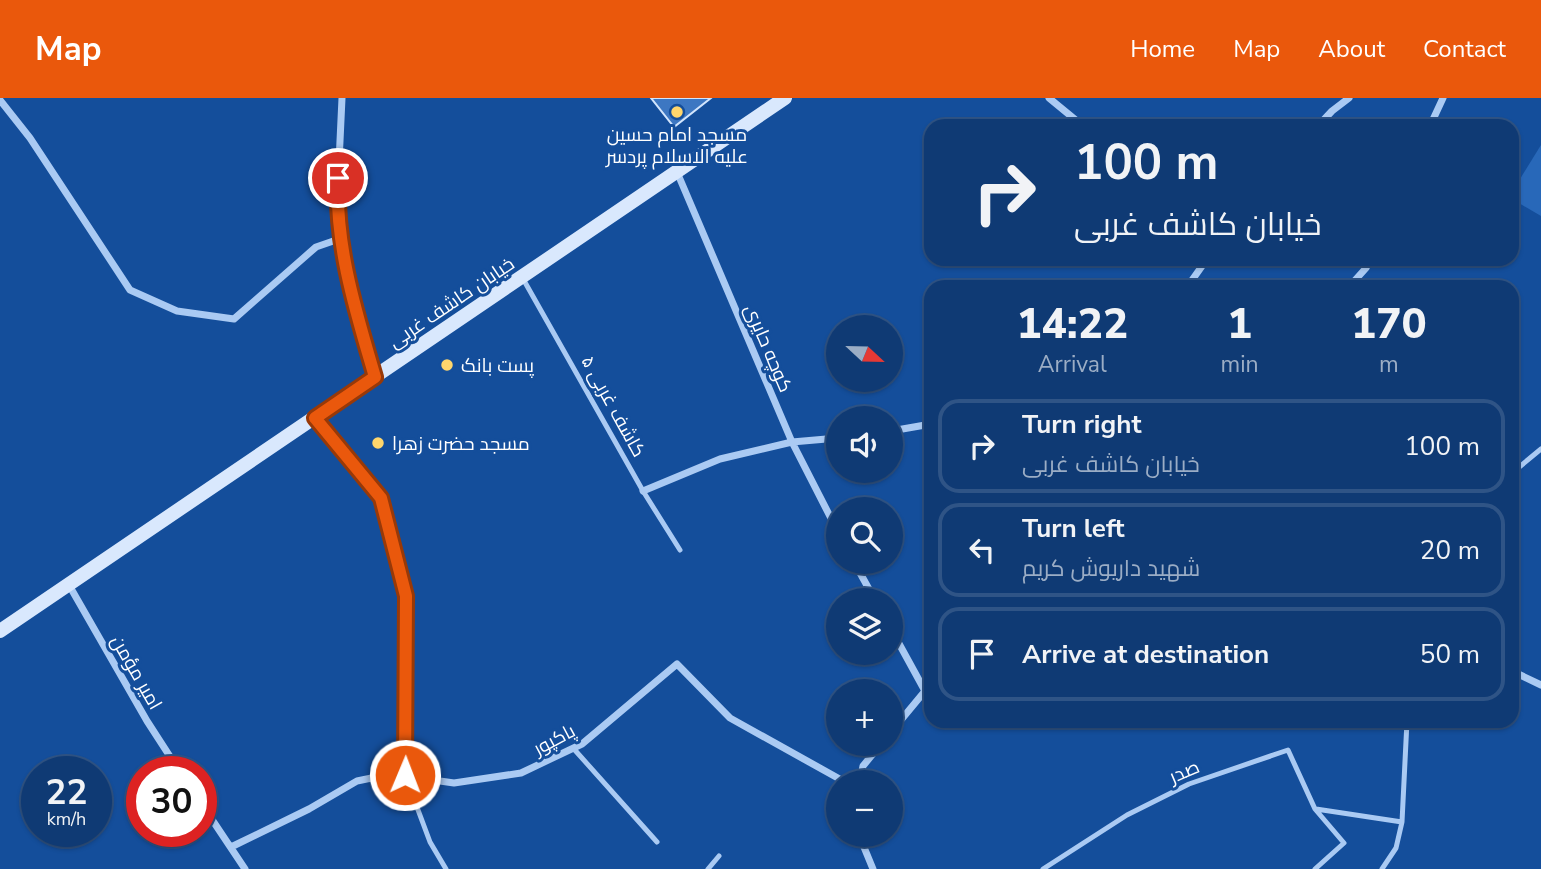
<!DOCTYPE html>
<meta charset="utf-8">
<style>
:root{--surface:#0f3a74;--page:#184179;--text:#f1f3f6;--muted:#9badc5;--line:#2f5486;--accent:#ea580c}
body{margin:0;font-family:"Nunito Sans",Cairo,sans-serif;background:var(--page);color:var(--text);height:100vh;display:flex;flex-direction:column;font-size:26px;white-space:nowrap}
*{box-sizing:border-box;margin:0}
p{font-size:23px;color:var(--muted)}
.icon{flex:none;width:38px;height:38px;fill:none;stroke:currentColor;stroke-width:2;stroke-linecap:round;stroke-linejoin:round}
.map{position:relative;flex:1;overflow:hidden}
.details{position:absolute;left:924px;top:182px;width:595px;height:448px;display:flex;flex-direction:column;background:var(--surface);border-radius:21px;box-shadow:0 2px 5px #0004,0 0 0 2px var(--line)}
.details>*{flex:none}
.hud{position:absolute;left:924px;top:21px;width:595px;height:147px;border-radius:21px;box-shadow:0 2px 5px #0004,0 0 0 2px var(--line);background:#0f3a74;color:var(--text);overflow:hidden}
.needle{width:46px;rotate:112deg}
.buttons{position:absolute;left:826px;top:217px;display:grid;gap:14px}
.buttons a{display:grid;place-items:center;width:77px;height:77px;border-radius:50%;background:var(--surface);box-shadow:0 2px 5px #0004,0 0 0 2px var(--line);font-size:35px}
.speed{position:absolute;left:21px;top:658px;display:flex;gap:14px;font-size:35px;font-weight:700;text-align:center}
.speed>*{display:grid;place-content:center;width:91px;height:91px;border-radius:50%;background:var(--surface);box-shadow:0 2px 5px #0004,0 0 0 2px var(--line);line-height:1}
.speed small{font-size:18px;font-weight:400}
.speed .limit{border:10px solid #d22;background:#fff;color:#111}
.pin{position:absolute;display:grid;place-items:center;width:60px;height:60px;color:#fff;margin:-30px;border:4px solid #fff;border-radius:50%;box-shadow:0 2px 7px #0007}
.me{position:absolute;width:77px;margin:-38px;rotate:1deg;stroke-linejoin:round;filter:drop-shadow(0 0 5px #0008)}
.turn{display:flex;align-items:center;gap:24px;height:147px;padding:0 35px;font-size:32px}
.turn .icon{width:91px;height:91px;stroke-width:2.5}
.turn b{display:block;font-size:49px;line-height:60px}
.eta{display:flex;justify-content:space-evenly;align-items:center;height:119px;text-align:center}
.eta b{font-size:42px;font-weight:800;line-height:49px}
ul{padding:0;list-style:none}
li{display:flex;align-items:center;gap:21px;height:94px;margin:0 14px 10px;padding:0 21px;border:4px solid var(--line);border-radius:21px}
li div{flex:1}
li b{display:block;font-size:26px}
li em{font-style:normal}
header{display:flex;align-items:center;gap:42px;box-sizing:border-box;height:98px;padding:0 35px;background:var(--accent);color:#fff}
header strong{font-size:33px}
nav{display:flex;gap:38px;margin-inline-start:auto;font-size:24px}
.map>svg:first-child{display:block}
.green{fill:#2868b9}
.building{fill:#3d77c2;stroke:#d2e5fd;stroke-width:2}
.lines{fill:none;stroke-linecap:round;stroke-linejoin:round}
.lane{stroke:#aacaf3;stroke-width:5}
.street{stroke:#aacaf3;stroke-width:7}
.secondary{stroke:#d9e8fd;stroke-width:14}
.route-casing{stroke:#983908;stroke-width:18}
.route{stroke:#ea580c;stroke-width:12}
.poi-dot{fill:#ffd66c;stroke:#144e9b;stroke-width:2.5}
.labels{text-anchor:middle;stroke-width:6;stroke-linejoin:round;paint-order:stroke}
.poi-label{font-size:19px;fill:#fff;stroke:#144e9b;text-anchor:start}
.street-label{font-size:19px;fill:#fff;stroke:#144e9b}
</style>
<header>
<strong>Map</strong>
<nav><a>Home</a><a>Map</a><a>About</a><a>Contact</a></nav>
</header>
<div class="map">
<svg width="1541" height="771" viewBox="0 0 1541 771">
<rect width="100%" height="100%" fill="#144e9b"/>
<path class="green" d="M1541,47v71l-29,-17v-7z"/>
<path class="building" d="M651,0h60l-37,29z"/>
<g class="lines">
<path class="lane" d="M522,179l121,214 37,59
M1512,375l29,-24
M573,650l84,94
M405,677l25,67 16,27
M1316,711l86,13
M708,771l11,-13
M1043,771l84,-54 62,-31 99,-34 27,59 29,34 -29,26
M1382,771l14,-21 6,-26 5,-101"/>
<path class="street" d="M342,0l-5,107 12,83 26,88
M1049,0l34,28
M0,2l30,38 100,152 47,21 57,8 82,-72 26,-9
M1318,28l14,-15 17,-13
M1430,28l13,-28
M677,74l115,270 46,90
M1190,185l17,-24
M1349,189l17,-19 4,-9
M315,319l66,81 25,98 1,85 -2,94
M891,333l40,-7
M643,393l77,-32 72,-17 46,-4
M854,464l21,38
M69,487l78,136 33,51
M891,531l34,62 -34,41
M1512,573l29,14
M860,684l3,-16 18,-22
M201,705l44,66
M859,737l14,34
M231,749l78,-38 48,-28 34,-7 63,9 67,-10 61,-29 95,-80 53,54 115,64"/>
<path class="secondary" d="M0,533l785,-533"/>
</g>
<g class="lines">
<g class="route-casing">
<path id="route" d="M338,80c-3,68 18,134 37,199l-60,41 66,80 25,98 -1,179"/>
</g>
<use href="#route" class="route"/>
</g>
<g class="poi-dot">
<circle cx="677" cy="14" r="7"/>
<circle cx="447" cy="267" r="7"/>
<circle cx="378" cy="345" r="7"/>
</g>
<g class="labels">
<g class="poi-label">
<text x="677" y="43" text-anchor="middle">مسجد امام حسین<tspan x="677" dy="22">علیه الاسلام پردسر</tspan></text>
<text x="461" y="274">پست بانک</text>
<text x="392" y="352">مسجد حضرت زهرا</text>
</g>
<g class="street-label">
<text transform="translate(451 204) rotate(-34)" y="7">خیابان کاشف غربی</text>
<text transform="translate(769 250) rotate(67)" y="7">کوچه حایری</text>
<text transform="translate(614 308) rotate(61)" y="7">کاشف غربی ۵</text>
<text transform="translate(137 574) rotate(60)" y="7">امیر مؤمن</text>
<text transform="translate(554 641) rotate(-28)" y="7">پاکپور</text>
<text transform="translate(1184 673) rotate(-23)" y="7">صدر</text>
</g>
</g>
</svg>
<div class="buttons">
<a><svg class="needle" viewBox="-14 -14 28 28"><path d="M0-13l5 13h-10z" fill="#e53935"/><path d="M0 13l5-13h-10z" fill="#9badc5"/></svg></a>
<a><svg class="icon" aria-label="sound" viewBox="0 0 24 24"><path d="M4 9h4l5-4v14l-5-4H4zM17 9q2 3 0 6"/></svg></a>
<a><svg class="icon" aria-label="search" viewBox="0 0 24 24"><circle cx="10" cy="10" r="6"/><path d="M15 15l6 6"/></svg></a>
<a><svg class="icon" aria-label="layers" viewBox="0 0 24 24"><path d="M12 4l9 5-9 5-9-5zM3 14l9 5 9-5"/></svg></a>
<a>+</a>
<a>−</a>
</div>
<div class="speed"><div>22<small>km/h</small></div><div class="limit">30</div></div>
<div class="pin" style="left:338px;top:80px;background:#d93025"><svg class="icon" aria-label="arrive" viewBox="0 0 24 24"><path d="M6 21V4h12l-3 4 3 4H6"/></svg></div>
<svg class="me" style="left:405px;top:677px" viewBox="-20 -20 40 40"><circle r="17" fill="#ea580c" stroke="#fff" stroke-width="3"/><path d="M0-11L8 9 0 5-8 9z" fill="#fff"/></svg>
<div class="hud">
<div class="turn"><svg class="icon" aria-label="right" viewBox="0 0 24 24"><path d="M7 20v-9h11M14 6l5 5-5 5"/></svg><div><b>100 m</b>خیابان کاشف غربی</div></div>
</div>
<section class="details">
<div class="eta">
<div><b>14:22</b><p>Arrival</p></div>
<div><b>1</b><p>min</p></div>
<div><b>170</b><p>m</p></div>
</div>
<ul>
<li><svg class="icon" aria-label="right" viewBox="0 0 24 24"><path d="M7 20v-9h11M14 6l5 5-5 5"/></svg><div><b>Turn right</b><p>خیابان کاشف غربی</p></div><em>100 m</em></li>
<li><svg class="icon" aria-label="left" viewBox="0 0 24 24"><path d="M17 20v-9H6M10 6l-5 5 5 5"/></svg><div><b>Turn left</b><p>شهید داریوش کریم</p></div><em>20 m</em></li>
<li><svg class="icon" aria-label="arrive" viewBox="0 0 24 24"><path d="M6 21V4h12l-3 4 3 4H6"/></svg><div><b>Arrive at destination</b></div><em>50 m</em></li>
</ul>
</section>
</div>
